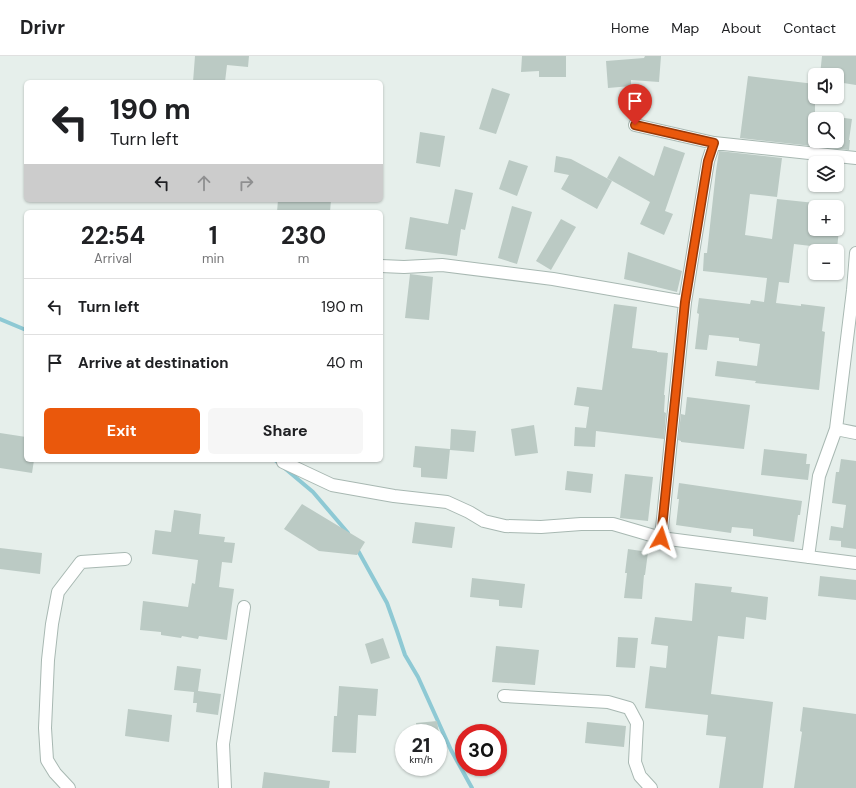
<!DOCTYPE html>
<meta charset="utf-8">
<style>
:root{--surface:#fff;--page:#f6f6f6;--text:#202124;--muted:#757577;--line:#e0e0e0;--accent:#ea580c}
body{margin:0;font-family:"DM Sans",sans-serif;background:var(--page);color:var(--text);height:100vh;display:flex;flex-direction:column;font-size:15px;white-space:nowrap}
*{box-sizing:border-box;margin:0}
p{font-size:13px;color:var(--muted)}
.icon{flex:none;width:22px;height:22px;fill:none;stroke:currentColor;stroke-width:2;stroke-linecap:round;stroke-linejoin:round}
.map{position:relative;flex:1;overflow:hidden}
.sheet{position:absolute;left:24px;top:154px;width:359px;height:252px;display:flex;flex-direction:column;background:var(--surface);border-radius:6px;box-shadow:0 1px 3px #0004}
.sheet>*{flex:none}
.top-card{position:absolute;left:24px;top:24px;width:359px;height:122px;border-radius:6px;box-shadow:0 1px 3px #0004;background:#fff;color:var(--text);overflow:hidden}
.buttons{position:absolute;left:808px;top:12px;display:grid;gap:8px}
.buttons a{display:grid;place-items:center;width:36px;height:36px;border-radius:6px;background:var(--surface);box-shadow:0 1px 3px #0004;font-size:20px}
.speed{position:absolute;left:395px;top:668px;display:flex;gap:8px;font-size:20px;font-weight:700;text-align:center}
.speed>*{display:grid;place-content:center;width:52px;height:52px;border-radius:50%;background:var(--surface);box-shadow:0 1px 3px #0004;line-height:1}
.speed small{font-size:10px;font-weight:400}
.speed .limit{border:6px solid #d22;background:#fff;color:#111}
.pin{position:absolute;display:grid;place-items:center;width:34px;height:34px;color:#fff;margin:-41px -17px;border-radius:50% 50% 50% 0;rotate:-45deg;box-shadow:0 0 4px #0007}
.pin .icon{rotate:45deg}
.me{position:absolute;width:44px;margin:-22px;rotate:6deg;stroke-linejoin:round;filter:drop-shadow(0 0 3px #0008)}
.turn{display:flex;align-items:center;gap:14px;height:84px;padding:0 20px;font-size:18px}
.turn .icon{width:52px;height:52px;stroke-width:2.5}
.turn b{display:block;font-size:28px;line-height:34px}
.lanes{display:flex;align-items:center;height:38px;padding:0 20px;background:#0003;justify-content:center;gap:20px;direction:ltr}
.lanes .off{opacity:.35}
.eta{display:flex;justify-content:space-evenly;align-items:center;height:68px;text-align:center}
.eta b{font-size:24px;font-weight:700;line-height:28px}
.action{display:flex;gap:8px;margin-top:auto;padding:8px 20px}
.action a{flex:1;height:46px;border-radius:6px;background:var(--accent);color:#fff;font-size:16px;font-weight:700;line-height:46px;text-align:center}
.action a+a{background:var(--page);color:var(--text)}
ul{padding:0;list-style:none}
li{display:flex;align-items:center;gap:12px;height:56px;padding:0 20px;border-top:1px solid var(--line)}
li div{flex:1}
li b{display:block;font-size:15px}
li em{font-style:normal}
header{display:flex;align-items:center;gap:24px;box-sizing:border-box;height:56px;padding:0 20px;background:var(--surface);border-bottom:1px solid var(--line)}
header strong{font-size:19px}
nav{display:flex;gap:22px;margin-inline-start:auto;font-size:14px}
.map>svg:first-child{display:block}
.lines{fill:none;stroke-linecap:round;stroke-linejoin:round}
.stream{stroke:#8ec9d4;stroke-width:4}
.building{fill:#bbcac4}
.minor-casing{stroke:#a8b8b2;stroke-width:14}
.minor{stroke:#fff;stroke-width:12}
.route-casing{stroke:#983908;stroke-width:10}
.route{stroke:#ea580c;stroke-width:7}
</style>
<header>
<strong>Drivr</strong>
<nav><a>Home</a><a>Map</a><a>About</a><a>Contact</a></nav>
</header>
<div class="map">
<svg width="856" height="732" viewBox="0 0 856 732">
<rect width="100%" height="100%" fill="#e6efeb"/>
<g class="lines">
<path class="stream" d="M0,263l26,11
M275,404l38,32 35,41
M356,491l31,56 10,28 8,24 13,22 33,73 21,38"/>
</g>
<path class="building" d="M195,0h54l-1,11 -21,-2 -2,17h-32z
M522,0h44v21h-27v-6l-18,1z
M645,0h16l-2,26 -28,-2v6l-23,2 -2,-27 38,-3z
M822,0h34v29l-19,-3v-7h-17z
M748,20l67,8v57h22v-24l15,2 -3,21h1l-1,10 -109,-12z
M492,32l18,6 -14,40 -17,-5z
M420,76l25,4 -5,31 -24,-4z
M664,90l21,7 -20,58 8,3 -9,21 -24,-11 10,-22 -43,-24 12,-22 35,20z
M719,95l63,7 -5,39 -27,-3 -5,41 27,4 5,-40 38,4v26h24l-2,20 -43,-5 -5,39 -10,-1 -3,21 25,3v-2l24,3 -3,24 3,1 -6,58 -64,-7 1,-2 -41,-5 2,-15 40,5 3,-22 -21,-3v-3l-30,-3 -2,15 -12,-1 4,-35 -2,-1 2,-15 51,6 1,-4 13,2 3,-24 -64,-7 1,-18h3l9,-82z
M556,100l15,3 41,22 -15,28 -36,-20 8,-14 -15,-3z
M509,104l19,6 -11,30 -18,-7z
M455,133l18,4 -8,37 -4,-1 -4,27 -52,-7 5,-32 38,7z
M278,144h53l-1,12h-53z
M512,150l20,6 -15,52 -19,-6z
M561,163l15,8 -25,43 -15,-9z
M628,196l54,19 -5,21 -53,-13z
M410,218l23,3 -4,43 -24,-2z
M614,248l23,3 -5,41 25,3v1l11,1 -4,42h1l-1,17 2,1 -2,26 -68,-8 -1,16 -21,-1 1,-19 11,1 3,-21 -15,-2 3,-18 25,3z
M687,341l63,8 -6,44 -63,-7v-1l-3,-1 3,-26 4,1z
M534,369l4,28 -23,3 -4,-27z
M451,373l25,2 -2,21 -24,-2z
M0,377l26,4v23h8l-2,13 -32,-5z
M415,390l35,3 -3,30 -26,-2v-9l-8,-1z
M764,393l43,5 -1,10h4l-2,16 -47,-5z
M841,403l15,2v88l-15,-2v-6l-12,-1 2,-14 12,2 3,-23 -14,-2 4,-31h3z
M567,415l26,3 -2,19 -26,-3z
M625,418l28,3 -5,44 -28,-3z
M679,427l123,18 -2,14h-2l-4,27 -41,-6v-7l-21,-2 -1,6 -55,-8 3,-26h-2z
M302,448l63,38 -8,13 -38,-4 -35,-22z
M174,454l27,4 -2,20 26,3 -1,5 11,1 -3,20 -10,-1 -3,25 15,2 -7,51 -28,-4 -1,3 -16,-3 -1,2 -20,-3v-3l-21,-2 3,-29 45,6 4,-24 3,1 3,-24 -46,-6 3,-24 16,2z
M415,466l40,5 -3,21 -40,-5z
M0,492l42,5 -2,21 -40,-5z
M628,493l20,3 -3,23h-1l-2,24 -18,-1 3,-25h-2z
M820,520l36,4v20l-38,-4z
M472,522l53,6 -3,24 -23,-2v-6l-29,-3z
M695,527l37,4 -1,5 37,5 -2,23 -20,-3 -2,22 -26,-3 -7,58 62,8 -10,86h-44l7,-51 -20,-2 2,-20 -63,-7 5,-42 16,2 2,-22 -17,-2 4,-27 37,4z
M618,581l20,1 -3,30 -19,-1z
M383,582l7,20 -19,6 -6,-20z
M496,590l43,4 -4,35 -43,-3z
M177,610l24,3 -3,22 23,3 -3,21 -22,-3 1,-9h-4l1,-11 -20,-2z
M339,630l39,3 -2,27 -18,-1 -2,38 -24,-1 2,-36h3z
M803,651l53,7v74h-62l8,-56 -2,-1z
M128,653l44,6 -3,27 -44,-6z
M437,665l2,12h-22l-1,-10z
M587,666l39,4 -2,21 -39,-4z
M264,716l66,9 -1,7h-67z"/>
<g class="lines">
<g class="minor-casing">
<path id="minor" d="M635,69l79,18 142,15
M856,197l-3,37 -17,139 20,4
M381,210l23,1 38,-2 111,14 132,23
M283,406l49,23 62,11 53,6 22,10 15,9 21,5 36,1 40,-3h32l48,14 195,25
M661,482l24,-236 23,-141 6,-18
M808,501l11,-81 17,-47
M504,640l104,6 21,6 8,15 -2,39 5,14 11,12
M69,732l-14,-15 -8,-13 -2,-32 3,-68 4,-36 6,-32 23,-30 44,-3
M225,732l-2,-44 21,-137"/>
</g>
<use href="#minor" class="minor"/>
</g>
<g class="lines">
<g class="route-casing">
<path id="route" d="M635,69l79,18 -6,18 -23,141 -24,236"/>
</g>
<use href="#route" class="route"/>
</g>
</svg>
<div class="buttons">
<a><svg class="icon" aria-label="sound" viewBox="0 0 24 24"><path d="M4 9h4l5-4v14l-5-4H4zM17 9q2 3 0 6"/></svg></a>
<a><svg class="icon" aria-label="search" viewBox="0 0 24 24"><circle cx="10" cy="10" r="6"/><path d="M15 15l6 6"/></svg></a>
<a><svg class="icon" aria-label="layers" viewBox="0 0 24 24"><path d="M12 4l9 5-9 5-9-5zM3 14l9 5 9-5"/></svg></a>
<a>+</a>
<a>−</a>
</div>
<div class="speed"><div>21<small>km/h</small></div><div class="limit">30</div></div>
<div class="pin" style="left:635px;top:69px;background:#d93025"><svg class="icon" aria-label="arrive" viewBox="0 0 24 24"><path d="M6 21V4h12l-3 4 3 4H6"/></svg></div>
<svg class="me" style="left:661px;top:482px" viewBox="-20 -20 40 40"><path d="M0-17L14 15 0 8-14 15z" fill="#ea580c" stroke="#fff" stroke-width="4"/></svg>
<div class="top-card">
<div class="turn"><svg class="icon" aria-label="left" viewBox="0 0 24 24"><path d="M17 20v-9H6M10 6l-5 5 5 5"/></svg><div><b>190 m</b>Turn left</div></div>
<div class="lanes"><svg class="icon" aria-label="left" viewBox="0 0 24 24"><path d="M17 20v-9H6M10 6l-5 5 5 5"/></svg><svg class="icon off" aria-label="ahead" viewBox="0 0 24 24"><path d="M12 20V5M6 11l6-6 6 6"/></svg><svg class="icon off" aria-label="right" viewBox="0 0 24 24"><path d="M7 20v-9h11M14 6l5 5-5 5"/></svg></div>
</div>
<section class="sheet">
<div class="eta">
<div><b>22:54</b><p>Arrival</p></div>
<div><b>1</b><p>min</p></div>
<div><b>230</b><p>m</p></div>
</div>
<ul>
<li><svg class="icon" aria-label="left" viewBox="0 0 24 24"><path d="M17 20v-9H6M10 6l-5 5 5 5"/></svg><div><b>Turn left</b></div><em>190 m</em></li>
<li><svg class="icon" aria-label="arrive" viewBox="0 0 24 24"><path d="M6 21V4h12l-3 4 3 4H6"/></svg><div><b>Arrive at destination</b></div><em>40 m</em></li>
</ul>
<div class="action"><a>Exit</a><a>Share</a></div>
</section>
</div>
